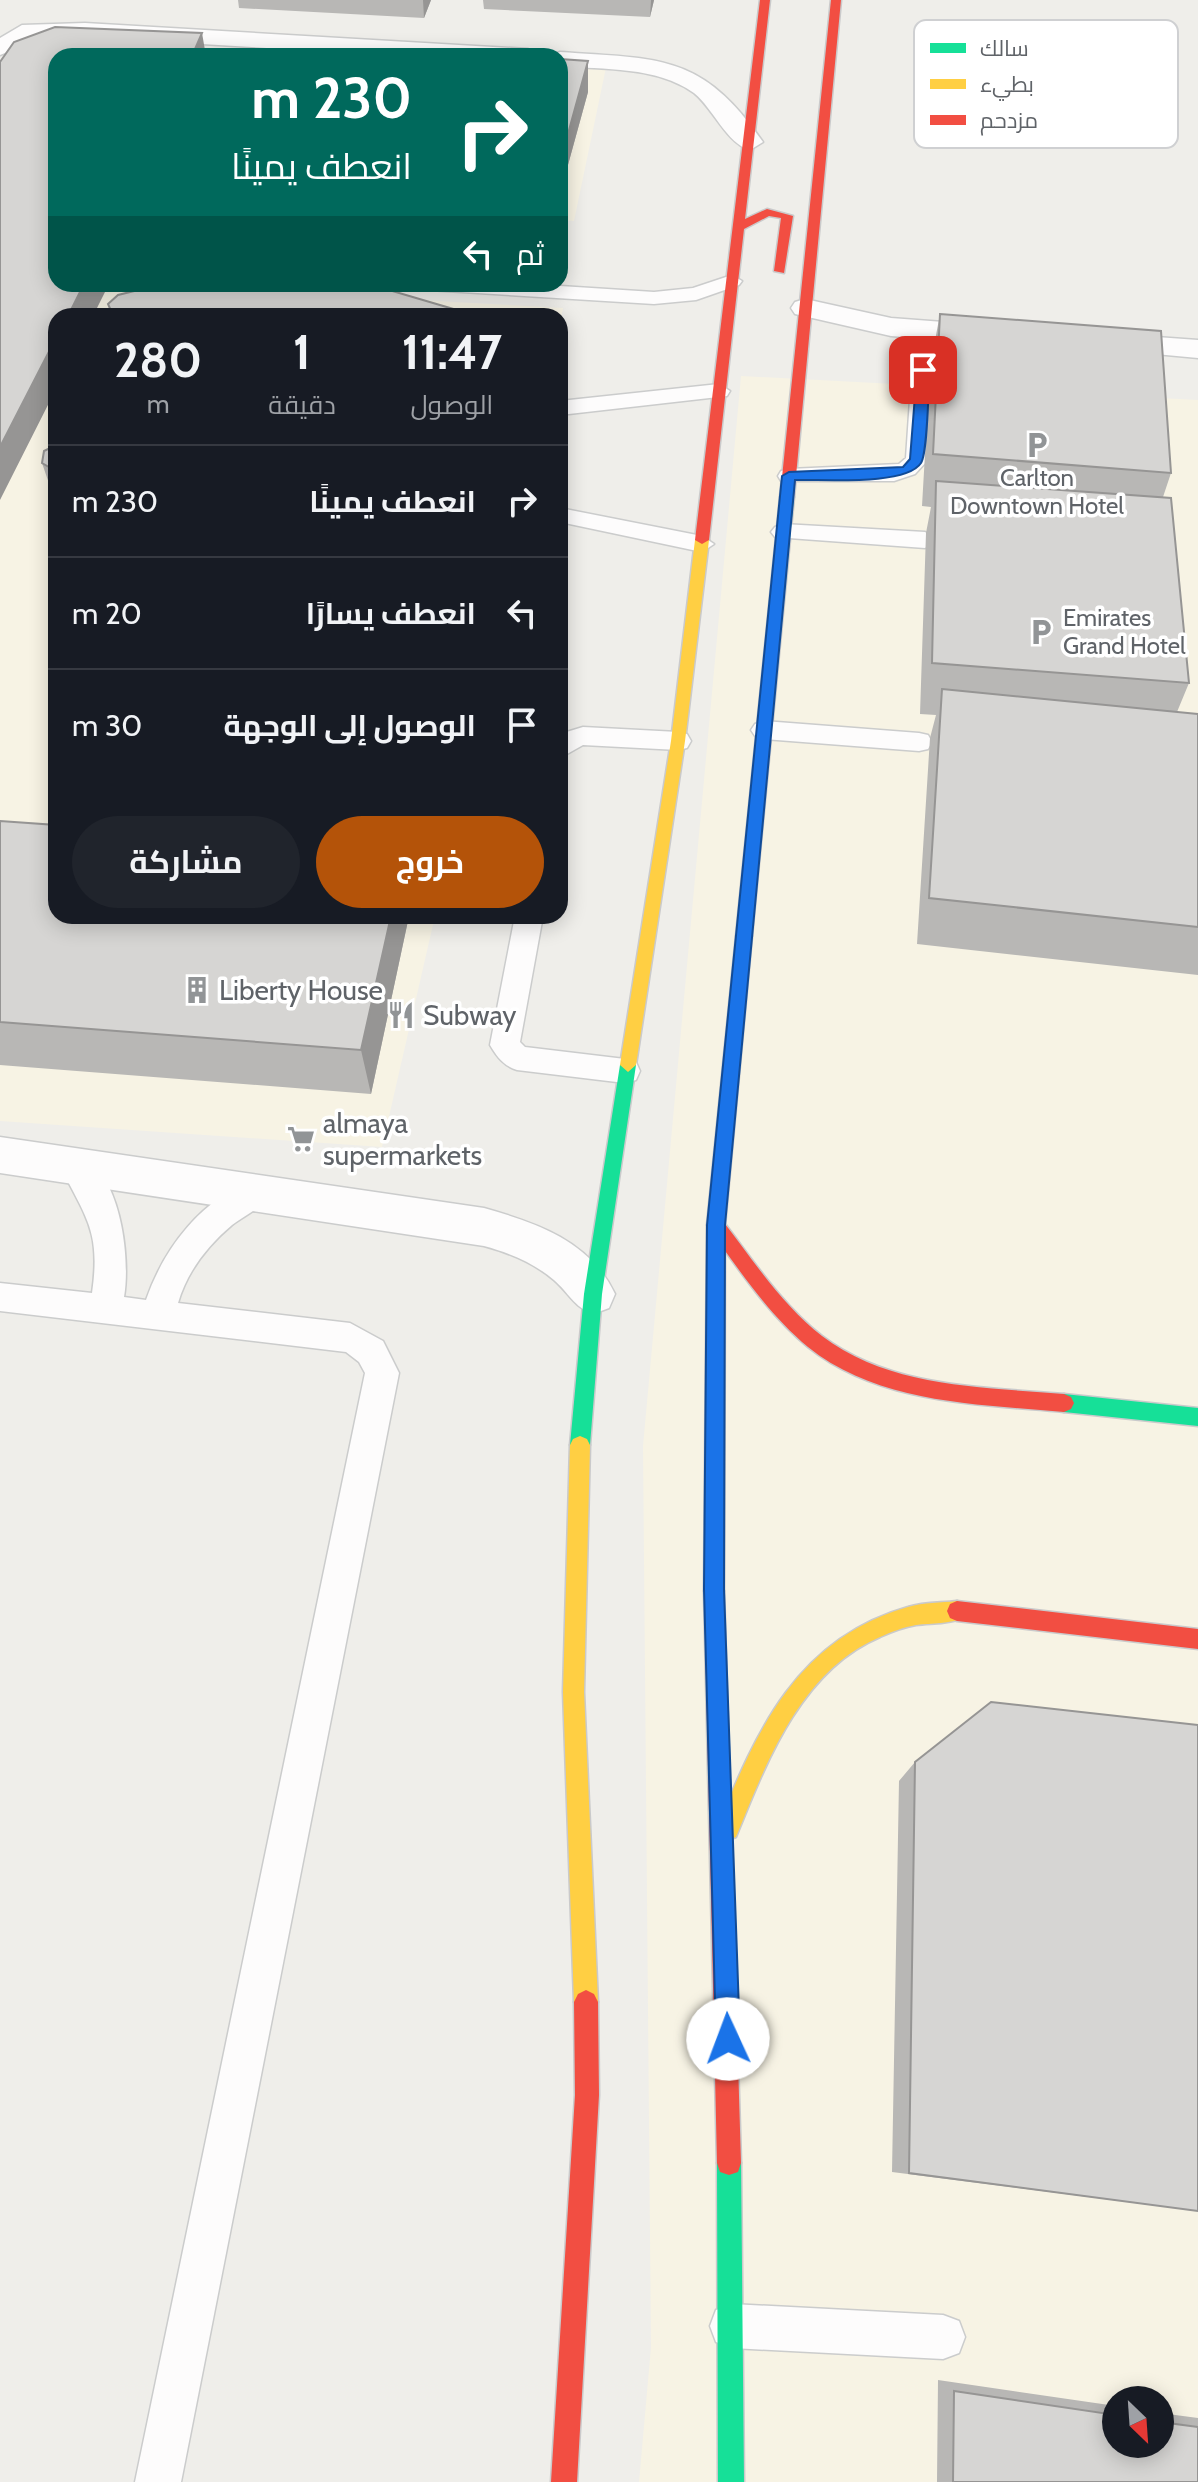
<!DOCTYPE html>
<html lang="ar">
<meta charset="utf-8">
<style>
:root{--surface:#171b24;--page:#20242c;--text:#f1f3f6;--muted:#9ea1a6;--line:#363941;--accent:#b45309}
body{margin:0;font-family:Cabin,Cairo,sans-serif;background:var(--page);color:var(--text);direction:rtl;height:100vh;display:flex;flex-direction:column;font-size:30px;white-space:nowrap}
*{box-sizing:border-box;margin:0}
p{font-size:26px;color:var(--muted)}
.icon{flex:none;width:44px;height:44px;fill:none;stroke:currentColor;stroke-width:2;stroke-linecap:round;stroke-linejoin:round}
.map{position:relative;flex:1;overflow:hidden;direction:ltr}
.details{position:absolute;left:48px;top:308px;width:520px;height:616px;display:flex;flex-direction:column;background:var(--surface);border-radius:24px;box-shadow:0 4px 20px #0003;direction:rtl}
.details>*{flex:none}
.top-card{position:absolute;left:48px;top:48px;width:520px;height:244px;border-radius:24px;box-shadow:0 4px 20px #0003;direction:rtl;background:#00695c;color:#fff;overflow:hidden}
.needle{width:52px;rotate:155deg}
.fabs{position:absolute;left:1102px;top:2386px;display:grid;gap:16px}
.fabs a{display:grid;place-items:center;width:72px;height:72px;border-radius:50%;background:var(--surface);box-shadow:0 4px 20px #0003;font-size:40px}
.pin{position:absolute;display:grid;place-items:center;width:68px;height:68px;color:#fff;margin:-34px;border-radius:16px;box-shadow:0 4px 12px #0006}
.me{position:absolute;width:88px;margin:-44px;rotate:358deg;stroke-linejoin:round;filter:drop-shadow(0 0 6px #0008)}
.turn{display:flex;align-items:center;gap:28px;height:168px;padding:0 24px;font-size:36px}
.turn .icon{width:104px;height:104px;stroke-width:2.5}
.turn b{display:block;font-size:56px;line-height:68px}
.then{display:flex;align-items:center;height:76px;padding:0 24px;background:#0003;gap:16px;font-size:30px}
.eta{display:flex;justify-content:space-evenly;align-items:center;height:136px;text-align:center}
.eta b{font-size:48px;font-weight:700;line-height:56px}
.button{display:flex;gap:16px;margin-top:auto;padding:16px 24px}
.button a{flex:1;height:92px;border-radius:48px;background:var(--accent);color:#fff;font-size:32px;font-weight:700;line-height:92px;text-align:center}
.button a+a{background:var(--page);color:var(--text)}
ul{padding:0;list-style:none}
li{display:flex;align-items:center;gap:24px;height:112px;padding:0 24px;border-top:2px solid var(--line)}
li div{flex:1}
li b{display:block;font-size:30px}
li em{font-style:normal}
.map>svg:first-child{display:block}
.commercial{fill:#f7f3e4;fill-rule:evenodd}
.lines{fill:none;stroke-linecap:round;stroke-linejoin:round}
.lane-casing{stroke:#cbcccc;stroke-width:3}
.street-casing{stroke:#cbcccc;stroke-width:3}
.fast-casing{stroke:#cacacb;stroke-width:3}
.slow-casing{stroke:#cacacb;stroke-width:3}
.jam-casing{stroke:#cacacb;stroke-width:3}
.lane{fill:#fdfcfc;fill-rule:evenodd}
.street{fill:#fdfcfc;fill-rule:evenodd}
.fast{fill:#16e098;fill-rule:evenodd}
.slow{fill:#ffcf43;fill-rule:evenodd}
.jam{fill:#f24e42;fill-rule:evenodd}
.wall{fill:#b8b7b5}
.shaded-wall{fill:#969594}
.building{fill:#d6d5d3;stroke:#969594;stroke-width:2}
.route{fill:#1a73e8;stroke:#114b97;stroke-width:2}
.labels{text-anchor:middle;stroke-width:7;stroke-linejoin:round;paint-order:stroke}
.far-poi-label{font-size:24px;fill:#5f6368;stroke:#fff}
.poi-label{font-size:28px;fill:#5f6368;stroke:#fff;text-anchor:start}
.key{fill:#fff;stroke:#cfd0d2;stroke-width:2}
.key-label{font-size:22px;fill:#5f6368}
</style>
<div class="map">
<svg width="1198" height="2482" viewBox="0 0 1198 2482">
<rect width="100%" height="100%" fill="#efeeea"/>
<path class="commercial" d="M457,51l151,7 -34,163 -14,-1v-164h-105z
M60,284h66l437,24 -3,16v-8h-504v600h379l-53,231 -382,-26v-714z
M741,376l457,24v2082h-559l12,-135 -8,-901zM1116,2400h44v44h-44z"/>
<g class="lines">
<g class="lane-casing">
<path id="lane" d="M732,275l10,6 -3,4 -43,15 -42,4 -225,-14 -10,-6h110l125,8 39,-4z
M923,363l11,7 -6,90 -13,14 -21,7h-113l-3,-5 3,-5 8,-2 110,-5 7,-6 6,-88z
M719,384l11,7 -3,5 -167,19v-14z
M560,508l142,28 12,8 -12,8 -142,-30z
M783,524l142,8 12,8 -12,8 -150,-11 -4,-5 4,-5z
M764,721l155,12 9,2 4,7 -4,7 -9,2 -155,-12 -9,-3 -4,-6 4,-6z
M583,727l95,5 9,2 4,7 -4,7 -9,2 -95,-5 -23,13v-24z
M515,916h28l-23,126 5,5 100,12 11,3 4,9 -4,9 -11,3 -108,-13c-13,-4 -20,-13 -27,-25z
M76,1153c44,15 55,104 48,144l22,3c18,-52 56,-102 109,-120l11,4 5,9c-8,15 -26,22 -39,32 -25,21 -45,47 -54,78l172,20 33,18 16,32 -218,1109h-46l230,-1109 -6,-11 -13,-10 -346,-41v-28l92,10c9,-62 -6,-75 -32,-127l5,-9z
M732,2304l211,11 16,6 6,16 -6,16 -16,6 -211,-11 -16,-6 -6,-16 6,-16z"/>
</g>
<g class="street-casing">
<path id="street" d="M85,23l443,26 12,7h-138l-317,-19 -56,2 -4,6 -25,10v-17l22,-13z
M560,52c99,7 142,1 203,90l-13,8c-23,-6 -37,-42 -56,-57 -38,-27 -90,-23 -134,-27v-10h-10z
M805,299l86,19 105,8 10,3 5,6 -5,6 -10,3 -105,-8 -96,-22 -4,-6 4,-6z
M1101,333l97,7v18l-107,-10 -5,-6 5,-6z
M0,1137l484,71c53,15 106,33 131,86l-6,14 -16,6c-19,-7 -24,-21 -39,-34 -20,-17 -44,-27 -70,-34l-484,-73z"/>
</g>
<g class="fast-casing">
<path id="fast" d="M787,493l7,4 -42,439 -8,6 -8,-6 44,-439z
M628,1058l8,7 -34,229 -12,151 -3,6 -7,3 -7,-3 -3,-6 14,-151 36,-229z
M1064,1394l134,14v18l-134,-14 -7,-3 -3,-6 3,-6z
M729,2151l9,3 3,9 3,319h-26l-1,-319 3,-9z"/>
</g>
<g class="slow-casing">
<path id="slow" d="M702,536l7,4 -24,201 -49,324 -8,7 -8,-7 51,-324 24,-201z
M744,930l8,6 -27,289 -1,366 -3,7 -7,3 -7,-3 -3,-7 3,-366 29,-289z
M580,1436l7,3 3,6 -6,247 14,310 -4,8 -8,4 -8,-4 -4,-8 -11,-310 7,-247 3,-6z
M957,1601l7,3 3,7 -3,7c-15,6 -32,5 -48,7 -12,2 -25,7 -36,12 -79,33 -114,126 -144,200l-8,3 -8,-3 -3,-8c39,-99 81,-191 191,-222 16,-5 33,-4 49,-6z"/>
</g>
<g class="jam-casing">
<path id="jam" d="M760,0h10l-25,219 22,-10 26,7 -9,57 -10,-2 7,-53 -12,-2 -25,13 -35,311 -7,4 -7,-4z
M831,0h10l-47,497 -7,4 -7,-4z
M716,1217l6,3c31,40 60,85 100,116 68,52 161,51 242,58l7,3 3,6 -3,6 -7,3c-86,-8 -185,-8 -256,-65 -39,-32 -68,-76 -98,-117l-3,-5 3,-5z
M714,1581l7,3 3,7 17,572 -3,9 -9,3 -9,-3 -3,-9 -13,-572 3,-7z
M957,1601l241,28v20l-241,-28 -7,-3 -3,-7 3,-7z
M586,1990l8,4 4,8 1,93 -22,387h-26l24,-387 -1,-93 4,-8z"/>
</g>
<use href="#lane" class="lane"/>
<use href="#street" class="street"/>
<use href="#fast" class="fast"/>
<use href="#slow" class="slow"/>
<use href="#jam" class="jam"/>
</g>
<path class="wall" d="M238,0h193l-7,18 -185,-10z
M483,0h171l-4,17 -166,-8z
M560,59l28,33 -25,91 -3,-1z
M940,314l231,159 -8,24 26,186 -12,29 21,2v261l-281,-31 13,-206 6,-23 -16,-1 6,-181 5,-26 -9,-1 8,-139z
M56,445v59l-14,-41z
M0,821l56,95h353l-38,178 -371,-29z
M915,1762l283,449 -306,-39 7,-391z
M938,2380l178,26v38h44v-31l38,5v64h-261z"/>
<path class="shaded-wall" d="M423,0h8l-7,18z
M651,0h3l-4,17z
M202,33l4,23h-14z
M588,61v31l-25,91v-31z
M84,284h25l-16,32h-25z
M56,338v51l-56,111v-53z
M391,916h18l-38,178 -10,-44z"/>
<path class="building" d="M55,27l147,6 -10,23h-136v228h28l-16,32h-12v22l-56,109v-385l14,-20z
M560,59l28,2 -25,91 -3,-1z
M163,284h164l62,6 78,23 5,3h-355l-5,-3 -4,-9 10,-9z
M940,314l221,17 10,142 -238,-19z
M56,445v26l-14,-8 2,-12z
M936,481l235,17 18,185 -257,-20z
M942,689l256,25v213l-269,-29z
M0,821l56,4v91h335l-30,134 -361,-28z
M991,1702l207,23v486l-289,-38 6,-411z
M954,2391l162,24v29h44v-22l38,5v55h-245z"/>
<path class="route" d="M923,366l7,4c-2,16 -2,82 -9,93 -15,23 -99,16 -126,17l-70,745 -1,364 16,450 -4,8 -8,3 -8,-3 -4,-8 -12,-450 3,-364 75,-749 7,-4 114,-5 7,-8 7,-89z"/>
<defs>
<g id="parking-bare" transform="scale(2.16)"><path d="M-3.5-5.5H1a3.5 3.5 0 0 1 0 7H-1V5.5H-3.5ZM-1-3.4V-.6H.8a1.4 1.4 0 0 0 0-2.8Z" fill="#919496" stroke="#fff" stroke-width="2.5" paint-order="stroke"/></g>
<g id="building-bare" transform="scale(2.16)"><path d="M-4-6H4V6H1V3H-1V6H-4ZM-2.5-4.3h1.7v1.8h-1.7ZM.8-4.3h1.7v1.8H.8ZM-2.5-1h1.7V.8h-1.7ZM.8-1h1.7V.8H.8Z" fill="#919496" stroke="#fff" stroke-width="2.5" paint-order="stroke"/></g>
<g id="restaurant-bare" transform="scale(2.16)"><path d="M-5-6h1v4h1v-4h1v4h1v-4h1v5L-1.5 .5V6h-2V.5L-5-1ZM5-6V6H3V1.5H1.5Q1.5-4 5-6Z" fill="#919496" stroke="#fff" stroke-width="2.5" paint-order="stroke"/></g>
<g id="supermarket-bare" transform="scale(2.16)"><path d="M-6-5.5h2.5l.6 2H6L4.5 2H-2.5L-4.4-4H-6ZM-1.5 3.2a1.3 1.3 0 1 0 .1 0ZM3 3.2a1.3 1.3 0 1 0 .1 0Z" fill="#919496" stroke="#fff" stroke-width="2.5" paint-order="stroke"/></g>
</defs>
<g fill-rule="evenodd">
<use href="#parking-bare" x="1037" y="445"/>
<use href="#parking-bare" x="1041" y="632"/>
<use href="#building-bare" x="197" y="990"/>
<use href="#restaurant-bare" x="401" y="1015"/>
<use href="#supermarket-bare" x="301" y="1139"/>
</g>
<g class="labels">
<g class="far-poi-label">
<text x="1037" y="486">Carlton<tspan x="1037" dy="28">Downtown Hotel</tspan></text>
<text x="1063" y="626" text-anchor="start">Emirates<tspan x="1063" dy="28">Grand Hotel</tspan></text>
</g>
<g class="poi-label">
<text x="219" y="1000">Liberty House</text>
<text x="423" y="1025">Subway</text>
<text x="323" y="1133">almaya<tspan x="323" dy="32">supermarkets</tspan></text>
</g>
</g>
<rect x="914" y="20" width="264" height="128" rx="12" class="key"/>
<rect x="930" y="43" width="36" height="10" fill="#16e098"/>
<rect x="930" y="79" width="36" height="10" fill="#ffcf43"/>
<rect x="930" y="115" width="36" height="10" fill="#f24e42"/>
<g class="key-label">
<text x="980" y="56">سالك</text>
<text x="980" y="92">بطيء</text>
<text x="980" y="128">مزدحم</text>
</g>
</svg>
<div class="fabs">
<a><svg class="needle" viewBox="-14 -14 28 28"><path d="M0-13l5 13h-10z" fill="#e53935"/><path d="M0 13l5-13h-10z" fill="#9ea1a6"/></svg></a>
</div>
<div class="pin" style="left:923px;top:370px;background:#d93025"><svg class="icon" aria-label="arrive" viewBox="0 0 24 24"><path d="M6 21V4h12l-3 4 3 4H6"/></svg></div>
<svg class="me" style="left:728px;top:2039px" viewBox="-20 -20 40 40"><circle r="19" fill="#fff"/><path d="M0-13L10 11 0 6-10 11z" fill="#1a73e8"/></svg>
<div class="top-card">
<div class="turn"><svg class="icon" aria-label="right" viewBox="0 0 24 24"><path d="M7 20v-9h11M14 6l5 5-5 5"/></svg><div><b>230 m</b>انعطف يمينًا</div></div>
<div class="then">ثم<svg class="icon" aria-label="left" viewBox="0 0 24 24"><path d="M17 20v-9H6M10 6l-5 5 5 5"/></svg></div>
</div>
<section class="details">
<div class="eta">
<div><b>11:47</b><p>الوصول</p></div>
<div><b>1</b><p>دقيقة</p></div>
<div><b>280</b><p>m</p></div>
</div>
<ul>
<li><svg class="icon" aria-label="right" viewBox="0 0 24 24"><path d="M7 20v-9h11M14 6l5 5-5 5"/></svg><div><b>انعطف يمينًا</b></div><em>230 m</em></li>
<li><svg class="icon" aria-label="left" viewBox="0 0 24 24"><path d="M17 20v-9H6M10 6l-5 5 5 5"/></svg><div><b>انعطف يسارًا</b></div><em>20 m</em></li>
<li><svg class="icon" aria-label="arrive" viewBox="0 0 24 24"><path d="M6 21V4h12l-3 4 3 4H6"/></svg><div><b>الوصول إلى الوجهة</b></div><em>30 m</em></li>
</ul>
<div class="button"><a>خروج</a><a>مشاركة</a></div>
</section>
</div>
